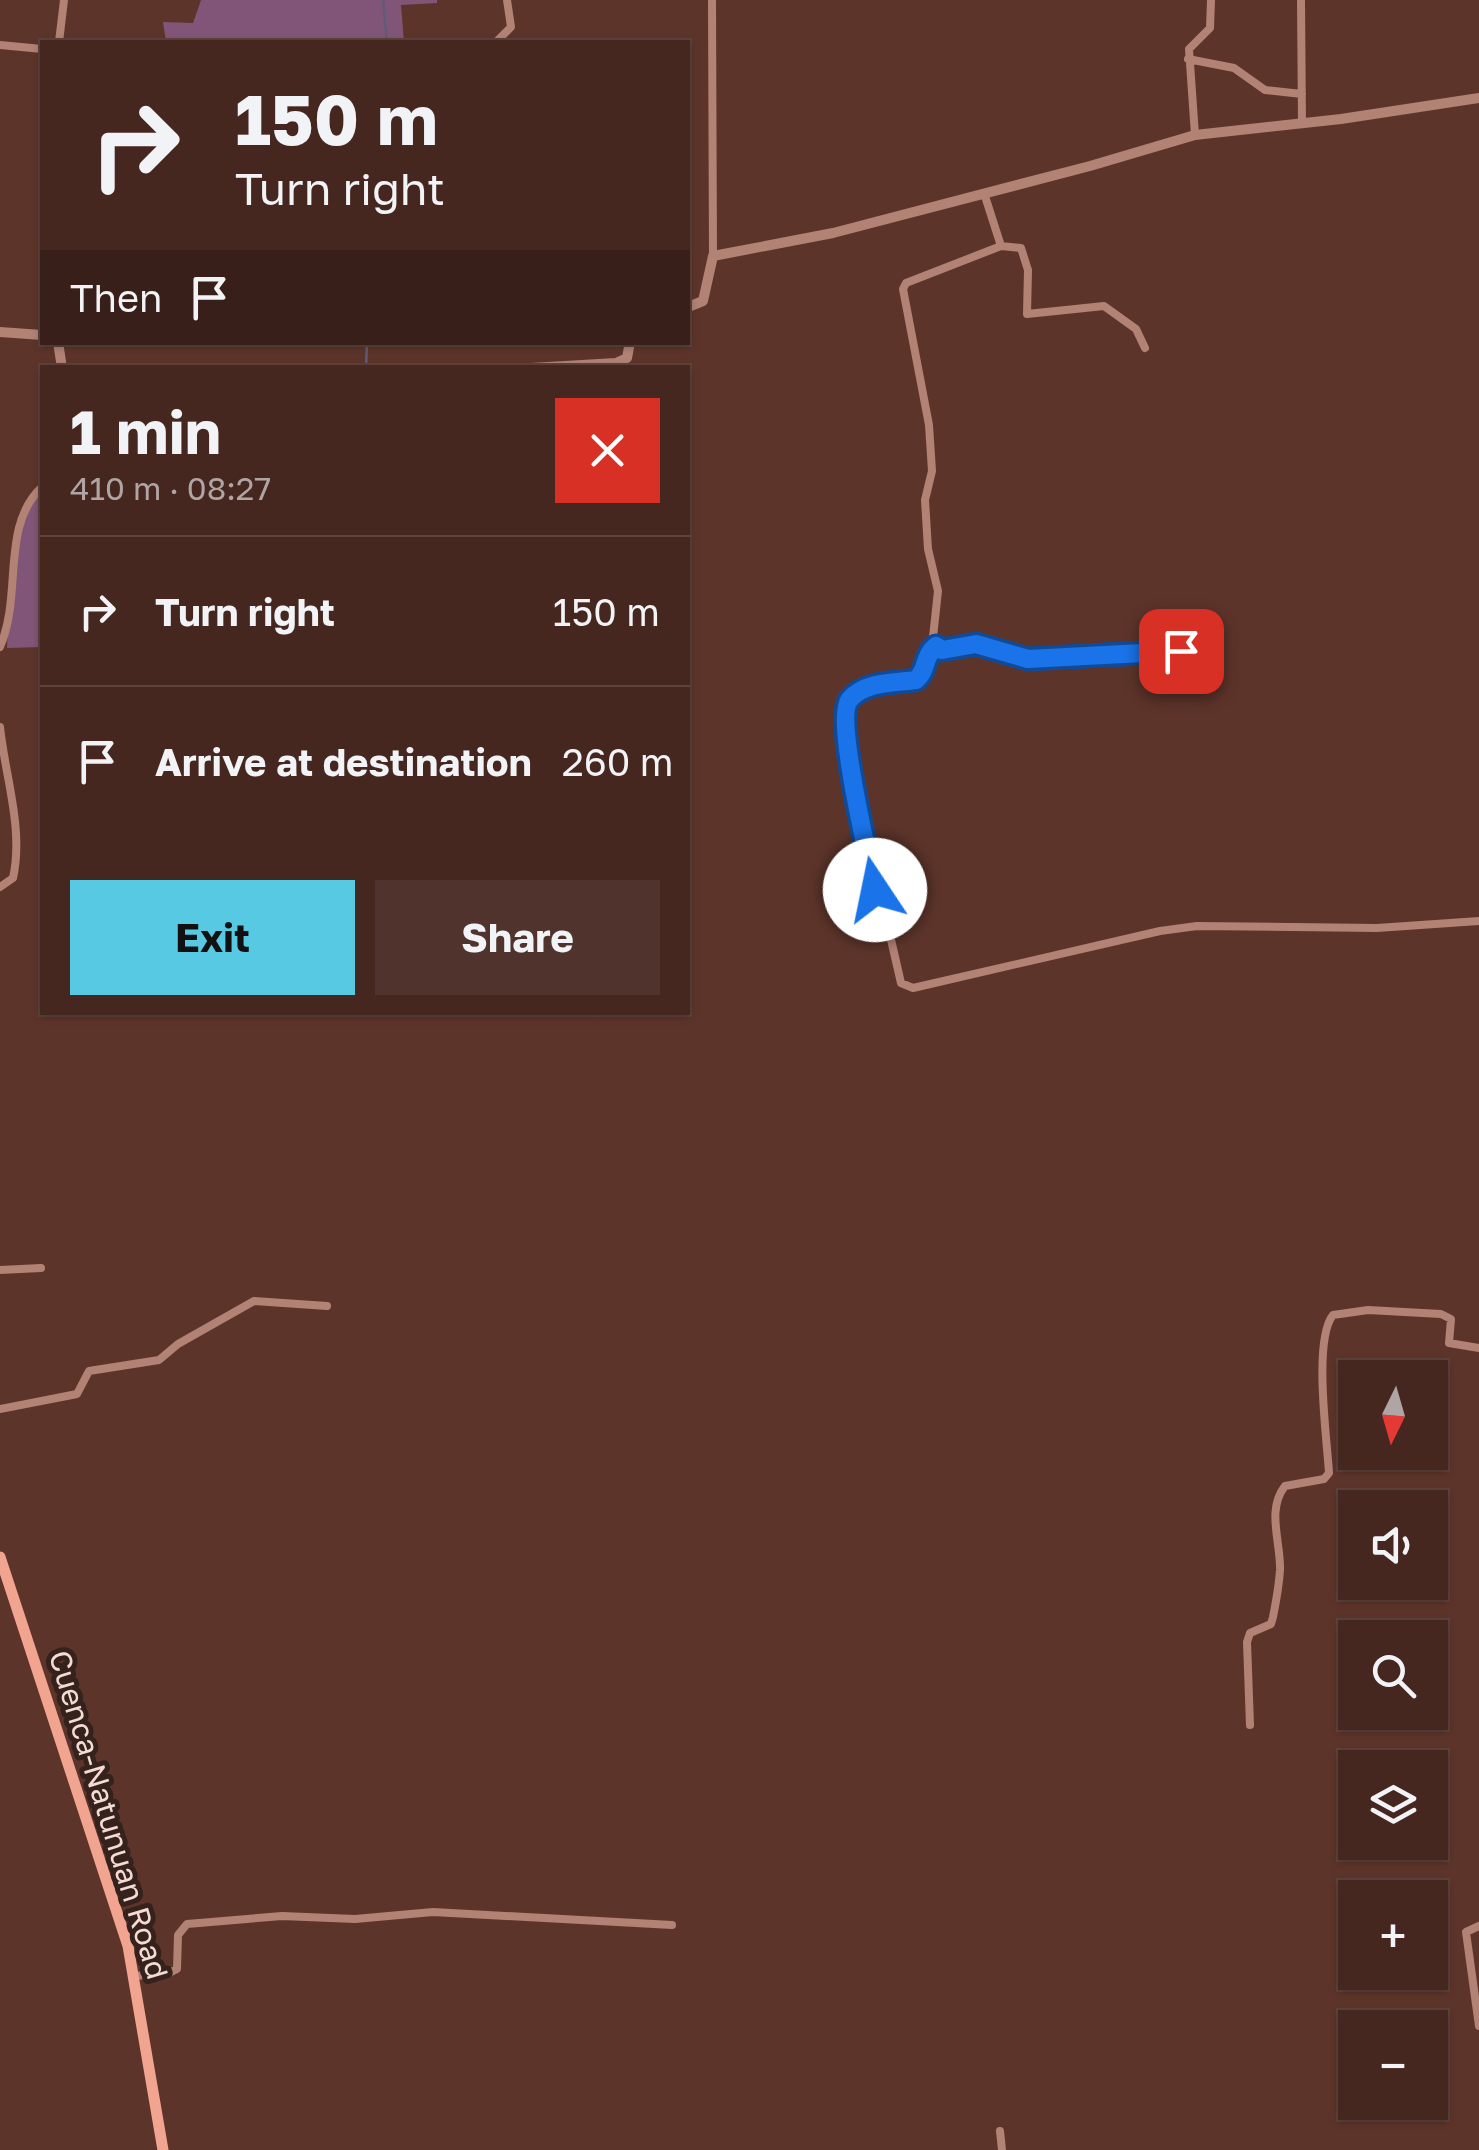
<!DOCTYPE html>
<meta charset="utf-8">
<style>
:root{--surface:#462720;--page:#50332d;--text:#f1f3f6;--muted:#b0a5a5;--line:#5e443e;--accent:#57c9e3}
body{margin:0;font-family:"Golos Text",sans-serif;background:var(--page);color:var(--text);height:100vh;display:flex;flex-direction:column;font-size:38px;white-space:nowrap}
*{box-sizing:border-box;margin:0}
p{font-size:32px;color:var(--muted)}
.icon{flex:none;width:55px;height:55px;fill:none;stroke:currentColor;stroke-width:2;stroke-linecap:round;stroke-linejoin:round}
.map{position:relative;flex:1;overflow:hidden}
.details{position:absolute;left:40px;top:365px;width:650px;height:650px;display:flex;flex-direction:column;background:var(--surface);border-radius:0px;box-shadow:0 2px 8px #0004,0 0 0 2px var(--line)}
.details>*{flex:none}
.banner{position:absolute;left:40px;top:40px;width:650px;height:305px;border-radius:0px;box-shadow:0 2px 8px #0004,0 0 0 2px var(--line);background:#462720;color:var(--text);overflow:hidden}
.needle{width:65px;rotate:185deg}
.tools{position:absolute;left:1338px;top:1360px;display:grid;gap:20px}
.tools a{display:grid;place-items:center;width:110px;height:110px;border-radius:0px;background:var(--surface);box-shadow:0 2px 8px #0004,0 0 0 2px var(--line);font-size:50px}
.pin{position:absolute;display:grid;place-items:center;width:85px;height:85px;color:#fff;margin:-42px;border-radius:20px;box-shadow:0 5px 15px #0006}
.me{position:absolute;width:110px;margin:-55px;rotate:349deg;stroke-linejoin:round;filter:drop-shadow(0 0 8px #0008)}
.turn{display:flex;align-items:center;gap:35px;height:210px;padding:0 30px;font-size:45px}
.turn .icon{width:130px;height:130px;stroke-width:2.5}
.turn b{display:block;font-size:70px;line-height:85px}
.then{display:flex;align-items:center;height:95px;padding:0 30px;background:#0003;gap:20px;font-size:38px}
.round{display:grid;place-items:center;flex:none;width:105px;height:105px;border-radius:0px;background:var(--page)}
.head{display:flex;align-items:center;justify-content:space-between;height:170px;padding:0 30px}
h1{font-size:60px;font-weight:700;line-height:75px}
.action{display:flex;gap:20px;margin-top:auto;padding:20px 30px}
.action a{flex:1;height:115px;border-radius:0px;background:var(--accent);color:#111;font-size:40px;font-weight:700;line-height:115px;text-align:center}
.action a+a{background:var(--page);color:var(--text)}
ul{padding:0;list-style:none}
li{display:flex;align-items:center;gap:30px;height:150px;padding:0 30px;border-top:2px solid var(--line)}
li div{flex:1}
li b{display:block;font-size:38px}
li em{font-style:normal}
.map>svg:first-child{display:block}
.green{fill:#815577}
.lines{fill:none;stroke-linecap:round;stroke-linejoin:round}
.stream{stroke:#5f5b78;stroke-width:2.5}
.minor{stroke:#b28275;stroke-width:8}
.tertiary{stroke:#b28275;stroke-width:10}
.secondary{stroke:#f1a591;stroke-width:11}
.route-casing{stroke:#114b97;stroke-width:25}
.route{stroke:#1a73e8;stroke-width:18}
.labels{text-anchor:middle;stroke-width:10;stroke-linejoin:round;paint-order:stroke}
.street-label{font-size:30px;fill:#f5dbd4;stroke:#35221d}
</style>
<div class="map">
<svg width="1479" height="2150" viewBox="0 0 1479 2150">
<rect width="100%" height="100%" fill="#5d342a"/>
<path class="green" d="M201,0h236v3l-36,2 3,37h-238l-3,-20 30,1z
M42,491v156l-35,1c3,-54 -5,-116 35,-157z"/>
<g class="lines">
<path class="stream" d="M383,0l4,42
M366,368l1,-26
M598,1012l1,4"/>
<path class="minor" d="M712,0l1,256
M1301,0l1,123
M59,42l5,-42
M496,42l15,-15 -4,-27
M0,45l42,4
M1188,59l46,9 31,22 37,4
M1195,135l-6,-86 21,-21 1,-28
M984,193l17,53 -95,37 -3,6 26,136 3,46 -7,29 3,49 10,42 -5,46 2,9c-10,9 -6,28 -19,33 -25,12 -57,-2 -71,29l8,75 22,107 8,15 18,78 12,5 247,-57 37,-5 180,2 102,-7
M1001,246l20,2 7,22 -1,44 77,-8 32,23 9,19
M935,646l8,4 32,-6 53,15 153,-8
M0,647c23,-53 0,-121 42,-160
M0,727c5,49 24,102 13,151l-13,9
M0,1270l41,-2
M0,1409l77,-15 12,-23 70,-11 19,-16 76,-43 73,5
M1250,1725l-3,-83 3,-9 21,-9 2,-7c3,-15 6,-31 7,-47 1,-28 -14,-60 5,-84l39,-7 5,-6c-2,-34 -16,-133 4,-158l35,-5 73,4 10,5 -2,24 30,5
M1479,1926l-13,6 13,94
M135,1976l34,-3 8,-4 1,-34 9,-11 95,-8 73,3 78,-7 239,13
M1000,2131l2,19"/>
<path class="tertiary" d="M688,307l15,-6 10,-45 120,-23 257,-67 105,-31 146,-16 138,-21
M0,332l42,3
M58,342l4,26
M531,368l85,-5 11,-5 3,-16"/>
<path class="secondary" d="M0,1557l128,389 35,204"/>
</g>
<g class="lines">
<g class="route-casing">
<path id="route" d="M875,890c-6,-31 -41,-173 -25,-191 16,-18 45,-16 66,-19 12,-10 7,-24 20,-34l6,4 34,-6 52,15 153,-8"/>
</g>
<use href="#route" class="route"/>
</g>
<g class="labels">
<g class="street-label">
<text transform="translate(108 1815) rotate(73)" y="10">Cuenca-Natunuan Road</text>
</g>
</g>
</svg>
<div class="tools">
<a><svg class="needle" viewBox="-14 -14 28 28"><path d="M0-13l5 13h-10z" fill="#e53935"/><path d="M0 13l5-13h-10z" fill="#b0a5a5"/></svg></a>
<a><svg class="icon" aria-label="sound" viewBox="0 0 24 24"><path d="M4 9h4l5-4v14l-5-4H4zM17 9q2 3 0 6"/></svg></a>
<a><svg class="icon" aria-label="search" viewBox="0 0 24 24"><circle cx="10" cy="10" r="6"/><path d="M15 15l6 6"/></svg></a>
<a><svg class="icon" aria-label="layers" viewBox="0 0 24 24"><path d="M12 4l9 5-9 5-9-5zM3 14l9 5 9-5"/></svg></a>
<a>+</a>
<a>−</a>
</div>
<div class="pin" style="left:1181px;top:651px;background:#d93025"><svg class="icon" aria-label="arrive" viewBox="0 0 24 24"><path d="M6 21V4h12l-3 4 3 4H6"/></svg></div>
<svg class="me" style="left:875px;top:890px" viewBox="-20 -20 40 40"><circle r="19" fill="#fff"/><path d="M0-13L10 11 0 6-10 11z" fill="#1a73e8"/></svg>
<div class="banner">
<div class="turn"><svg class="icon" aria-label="right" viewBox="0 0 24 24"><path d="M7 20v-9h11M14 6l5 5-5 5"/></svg><div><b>150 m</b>Turn right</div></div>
<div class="then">Then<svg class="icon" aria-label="arrive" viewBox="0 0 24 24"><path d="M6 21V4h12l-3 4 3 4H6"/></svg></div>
</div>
<section class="details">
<div class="head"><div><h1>1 min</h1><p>410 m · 08:27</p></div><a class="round" style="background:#d93025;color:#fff"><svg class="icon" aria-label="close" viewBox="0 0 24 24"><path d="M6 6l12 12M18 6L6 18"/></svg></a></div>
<ul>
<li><svg class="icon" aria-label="right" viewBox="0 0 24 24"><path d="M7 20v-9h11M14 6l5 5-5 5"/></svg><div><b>Turn right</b></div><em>150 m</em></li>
<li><svg class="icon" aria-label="arrive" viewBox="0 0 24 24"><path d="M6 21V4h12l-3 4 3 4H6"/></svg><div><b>Arrive at destination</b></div><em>260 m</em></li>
</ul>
<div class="action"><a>Exit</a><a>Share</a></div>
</section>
</div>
